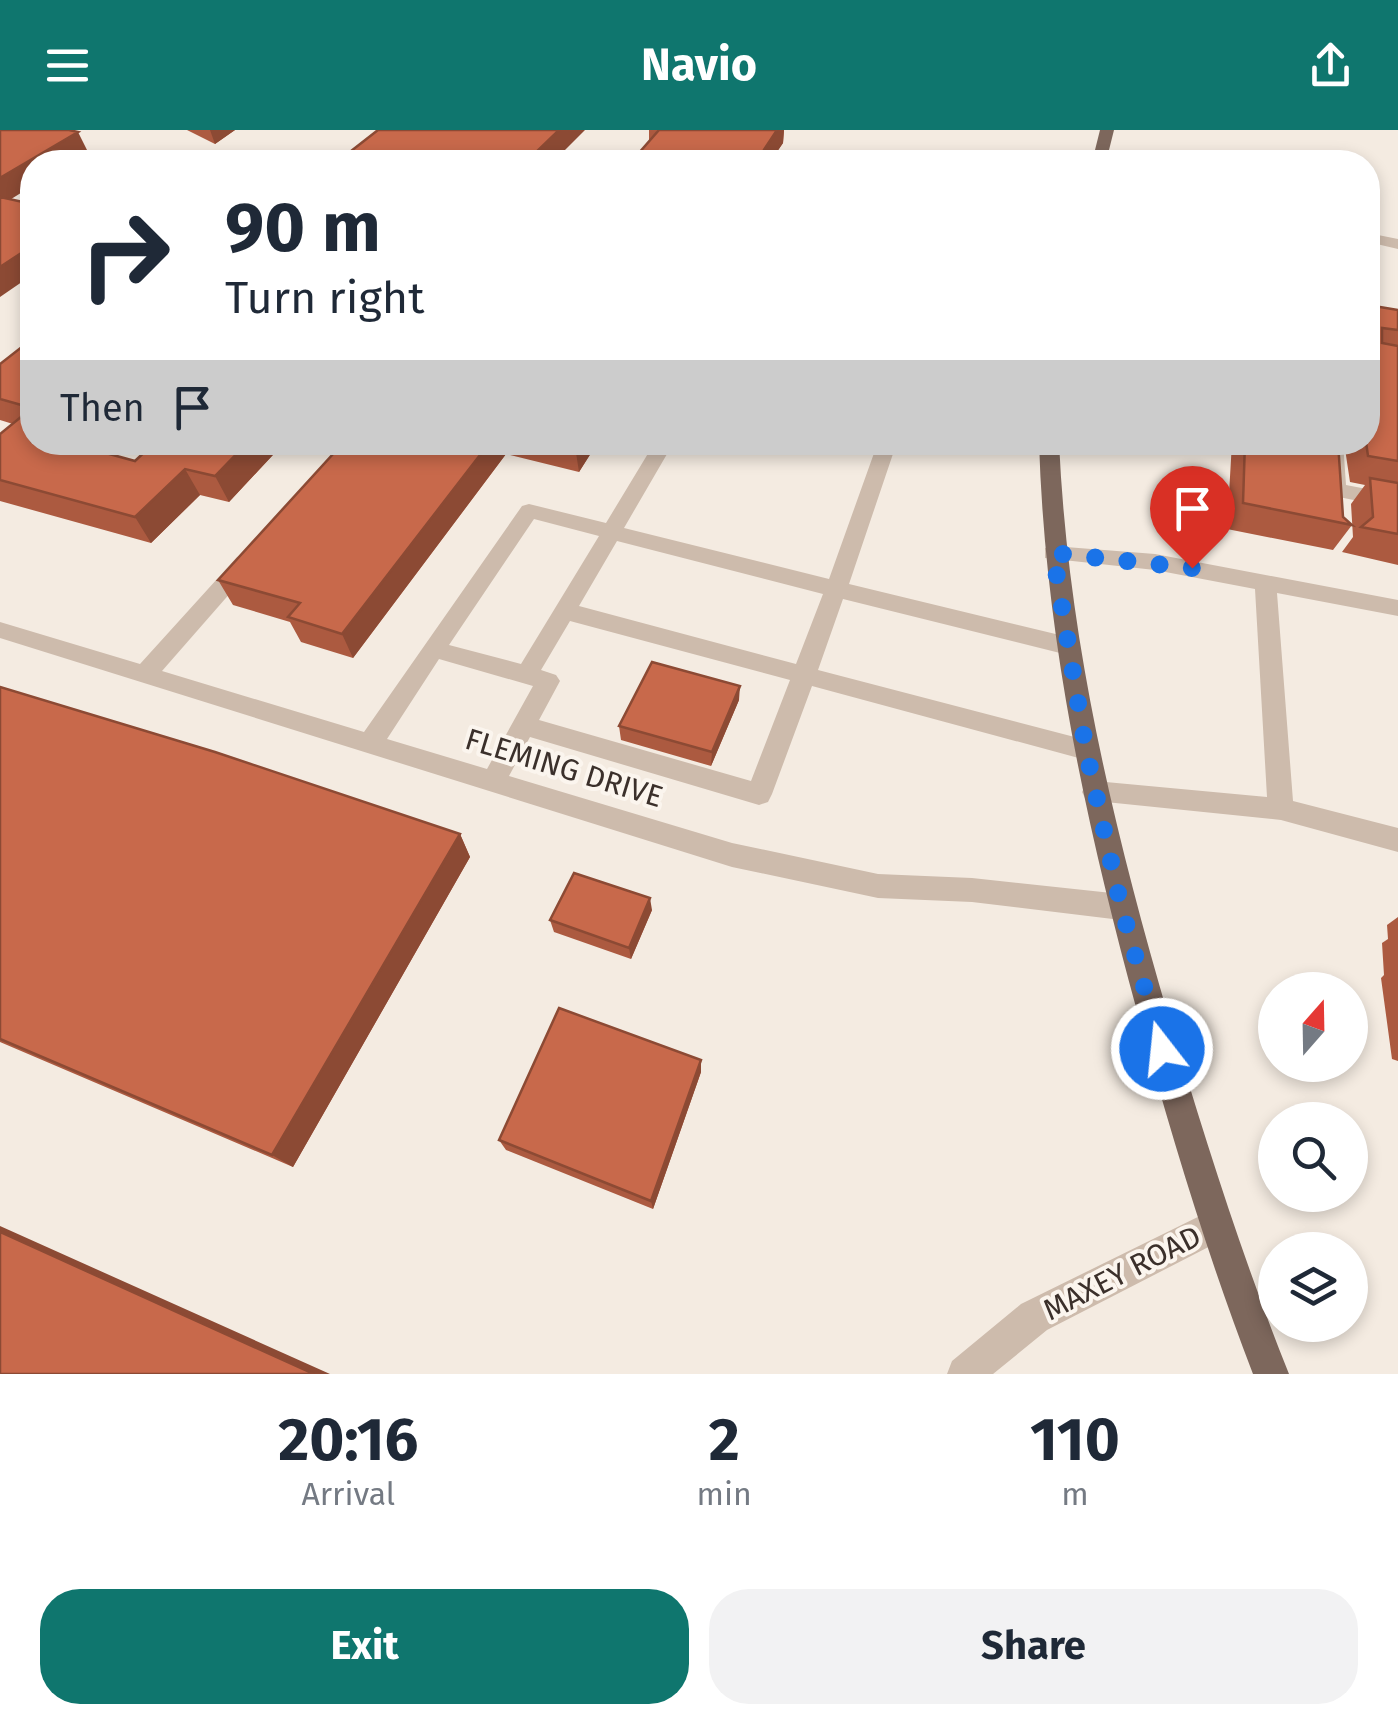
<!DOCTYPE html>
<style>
:root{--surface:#fff;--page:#f2f2f3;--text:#1f2937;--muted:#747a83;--accent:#0f766e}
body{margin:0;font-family:"Fira Sans",sans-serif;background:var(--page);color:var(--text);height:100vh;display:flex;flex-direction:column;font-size:38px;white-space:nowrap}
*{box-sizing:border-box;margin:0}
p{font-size:32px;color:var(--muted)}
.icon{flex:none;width:55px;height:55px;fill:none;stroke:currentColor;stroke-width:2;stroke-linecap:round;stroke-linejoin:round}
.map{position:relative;height:1244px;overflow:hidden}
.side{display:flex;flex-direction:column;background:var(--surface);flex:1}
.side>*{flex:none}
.guide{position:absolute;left:20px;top:20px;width:1360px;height:305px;border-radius:40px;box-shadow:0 5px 15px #0003;background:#fff;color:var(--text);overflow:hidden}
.needle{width:65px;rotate:20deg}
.controls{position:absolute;left:1258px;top:842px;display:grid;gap:20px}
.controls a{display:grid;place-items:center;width:110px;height:110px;border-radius:50%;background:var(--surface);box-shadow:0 5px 15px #0003;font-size:50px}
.pin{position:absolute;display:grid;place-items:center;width:85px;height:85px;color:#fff;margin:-102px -42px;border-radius:50% 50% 50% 0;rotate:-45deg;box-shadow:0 0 10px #0007}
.pin .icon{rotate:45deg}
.me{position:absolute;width:110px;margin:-55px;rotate:344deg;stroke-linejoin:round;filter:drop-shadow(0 0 8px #0008)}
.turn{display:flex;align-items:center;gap:35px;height:210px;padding:0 40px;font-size:45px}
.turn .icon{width:130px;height:130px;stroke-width:2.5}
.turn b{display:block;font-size:70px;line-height:85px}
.then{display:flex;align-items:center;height:95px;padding:0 40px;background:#0003;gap:20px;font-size:38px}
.eta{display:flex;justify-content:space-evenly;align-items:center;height:170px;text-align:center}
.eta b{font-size:60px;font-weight:700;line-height:70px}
.action{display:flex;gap:20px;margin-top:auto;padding:20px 40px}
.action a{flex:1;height:115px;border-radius:40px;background:var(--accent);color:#fff;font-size:40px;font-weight:700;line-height:115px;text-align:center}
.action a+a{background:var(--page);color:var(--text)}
header{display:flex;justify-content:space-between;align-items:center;height:130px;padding:0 40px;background:var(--accent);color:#fff;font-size:45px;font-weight:700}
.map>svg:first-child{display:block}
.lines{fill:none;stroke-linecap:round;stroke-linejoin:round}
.minor{fill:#cdbbac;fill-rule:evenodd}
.major{fill:#7d675c;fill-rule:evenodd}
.wall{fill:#ac5a40}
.shaded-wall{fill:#8c4a34}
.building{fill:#c8694b;stroke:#8c4a34;stroke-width:2.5}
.route{stroke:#1a73e8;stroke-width:18;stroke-dasharray:0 32.4}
.labels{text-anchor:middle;stroke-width:8;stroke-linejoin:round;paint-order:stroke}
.street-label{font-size:30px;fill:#3b302b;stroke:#fbf5ee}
</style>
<header><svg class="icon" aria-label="menu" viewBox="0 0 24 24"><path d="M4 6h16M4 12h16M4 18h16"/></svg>Navio<svg class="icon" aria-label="share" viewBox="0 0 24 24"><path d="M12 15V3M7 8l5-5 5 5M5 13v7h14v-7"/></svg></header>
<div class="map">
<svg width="1398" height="1244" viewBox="0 0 1398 1244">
<rect width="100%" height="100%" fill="#f4ebe1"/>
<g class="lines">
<path class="minor" d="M1368,103l30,6v10l-30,-7z
M655,312h19l-50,86 205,51 49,-137h19l-48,142 219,53 12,9 -12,9 -225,-56 -25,71 268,70 9,3 3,7 -3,7 -9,3 -274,-74 -40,108 -4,8 -9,3 -229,-68 -21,39 223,67 146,31 94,4 149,16 10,4 4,9 -4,9 -10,4 -149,-18 -94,-4 -146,-31 -732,-229v-16l140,42 97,-107 8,-3 11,8 -3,5 -91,104 202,61 158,-226 7,-2 77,19zM534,389l65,17 -78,128 -72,-19zM617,411l206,53 -27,70 -217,-58zM570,491l220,59 -39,101 -212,-61 21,-39 -4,-6 -15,-5zM439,529l94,27 -46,83 -100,-30z
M1323,312h20l3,43 52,10v14l-69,-14z
M1053,416l102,8 243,46v16l-121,-23 16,208 105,27v24l-117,-32 -195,-20 -4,-8 4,-8 9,-3 172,16 -12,-208 -100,-19 -110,-12v-10z
M1214,1079l12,5 5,12 -5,12 -179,92 -54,44h-46l5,-13 69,-57z"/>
<path class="major" d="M1100,0h14l-8,32h-14z
M1039,312h20c9,197 54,384 109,573 36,121 74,242 121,359h-36c-46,-119 -82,-240 -116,-363 -51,-187 -92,-374 -98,-569z"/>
</g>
<path class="wall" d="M187,0h48l-20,14z
M649,0h135l-1,13 -13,19h-139l18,-21z
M1368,175l30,5v255l-56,-13 11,-15 -2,-33 14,-19 -15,-3 -6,-40h24z
M32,209v103h66l-7,7 44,12 150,-19 -56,60 -29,-7 -49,48 -151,-42v-67l13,-10 -13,-4v-56z
M344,312h254l-19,30 -73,-18 -153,204 -52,-16 -11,-20 -57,-17 -15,-25z
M1232,312h106l5,75 9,8 -19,25 -106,-21z
M0,557l460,147 10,23 -177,310 -293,-125z
M739,570l-28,66 -90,-26 -2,-14z
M652,780l-21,49 -77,-27 -4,-12z
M1398,787v144l-6,-2 -11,-81 3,-3 -2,-32 6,-4 -1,-14z
M701,930v12l-48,137 -147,-59 -7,-10z"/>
<path class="shaded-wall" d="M210,0h25l-20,14z
M559,0h26l-32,32h-27z
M777,0h7l-1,13 -13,19h-14z
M78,2l10,20 -18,10h-38v24l-32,20v-28z
M32,116v29l-32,22v-30z
M57,312h41l-26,23z
M248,312h37l-56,60 -14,-26z
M490,312h13l3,12 -153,204 -11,-24z
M578,312h20l-19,30 -4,-26z
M185,339l15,26 -49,48 -16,-26z
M740,556l-1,14 -28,66 1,-14z
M460,704l10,23 -177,310 -21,-12z
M650,768l2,12 -21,49 -2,-11z
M701,930v12l-48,137 -2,-8z
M0,1096l330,148h-16l-314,-142z"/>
<path class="building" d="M0,0h69l9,2 -78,46z
M378,0h181l-33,32h-189z
M659,0h118l-21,32h-125z
M0,67l32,7v42l-32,21z
M1368,175l30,5v20l-16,-2v15l16,3v115l-30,-5 -2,-14h2v-41l9,2 -9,-86z
M32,209v69l-32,-9v-35z
M32,278v34h34l69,19 20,-19h93l-33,34 -30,-7 -50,48 -135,-37v-46z
M344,312h146l-148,192 -54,-17 12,-14 -82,-23z
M560,312h18l-3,4z
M1245,312h93l5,75 9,8 -109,-22z
M1370,348l28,5v51l-37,-7 12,-10z
M652,532l88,24 -28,66 -93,-26z
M0,557l215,65 245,82 -188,321 -272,-116z
M574,743l76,25 -21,50 -79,-28z
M559,878l142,52 -50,141 -152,-61z
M0,1102l314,142h-314z"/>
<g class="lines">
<path class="route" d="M1162,919l-41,-143 -35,-156 -33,-197 139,15"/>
</g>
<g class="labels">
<g class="street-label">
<text transform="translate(564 638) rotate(17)" y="10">FLEMING DRIVE</text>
<text transform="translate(1122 1143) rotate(-27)" y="10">MAXEY ROAD</text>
</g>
</g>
</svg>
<div class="controls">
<a><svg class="needle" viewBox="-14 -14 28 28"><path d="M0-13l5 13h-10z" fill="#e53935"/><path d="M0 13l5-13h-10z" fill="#747a83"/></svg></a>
<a><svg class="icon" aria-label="search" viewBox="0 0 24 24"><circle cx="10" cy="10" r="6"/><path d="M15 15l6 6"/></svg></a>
<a><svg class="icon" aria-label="layers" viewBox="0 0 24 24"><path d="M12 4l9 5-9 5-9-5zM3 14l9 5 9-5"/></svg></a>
</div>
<div class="pin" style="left:1192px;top:438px;background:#d93025"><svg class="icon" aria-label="arrive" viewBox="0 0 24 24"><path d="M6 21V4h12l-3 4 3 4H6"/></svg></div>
<svg class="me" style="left:1162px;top:919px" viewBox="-20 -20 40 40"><circle r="17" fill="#1a73e8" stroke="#fff" stroke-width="3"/><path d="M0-11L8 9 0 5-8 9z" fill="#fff"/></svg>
<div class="guide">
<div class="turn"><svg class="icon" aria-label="right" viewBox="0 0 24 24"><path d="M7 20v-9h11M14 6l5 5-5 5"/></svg><div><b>90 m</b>Turn right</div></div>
<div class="then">Then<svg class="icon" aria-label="arrive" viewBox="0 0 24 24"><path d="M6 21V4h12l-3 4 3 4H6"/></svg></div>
</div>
</div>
<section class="side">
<div class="eta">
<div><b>20:16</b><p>Arrival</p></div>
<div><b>2</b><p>min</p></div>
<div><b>110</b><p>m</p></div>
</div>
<div class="action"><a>Exit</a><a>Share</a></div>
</section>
